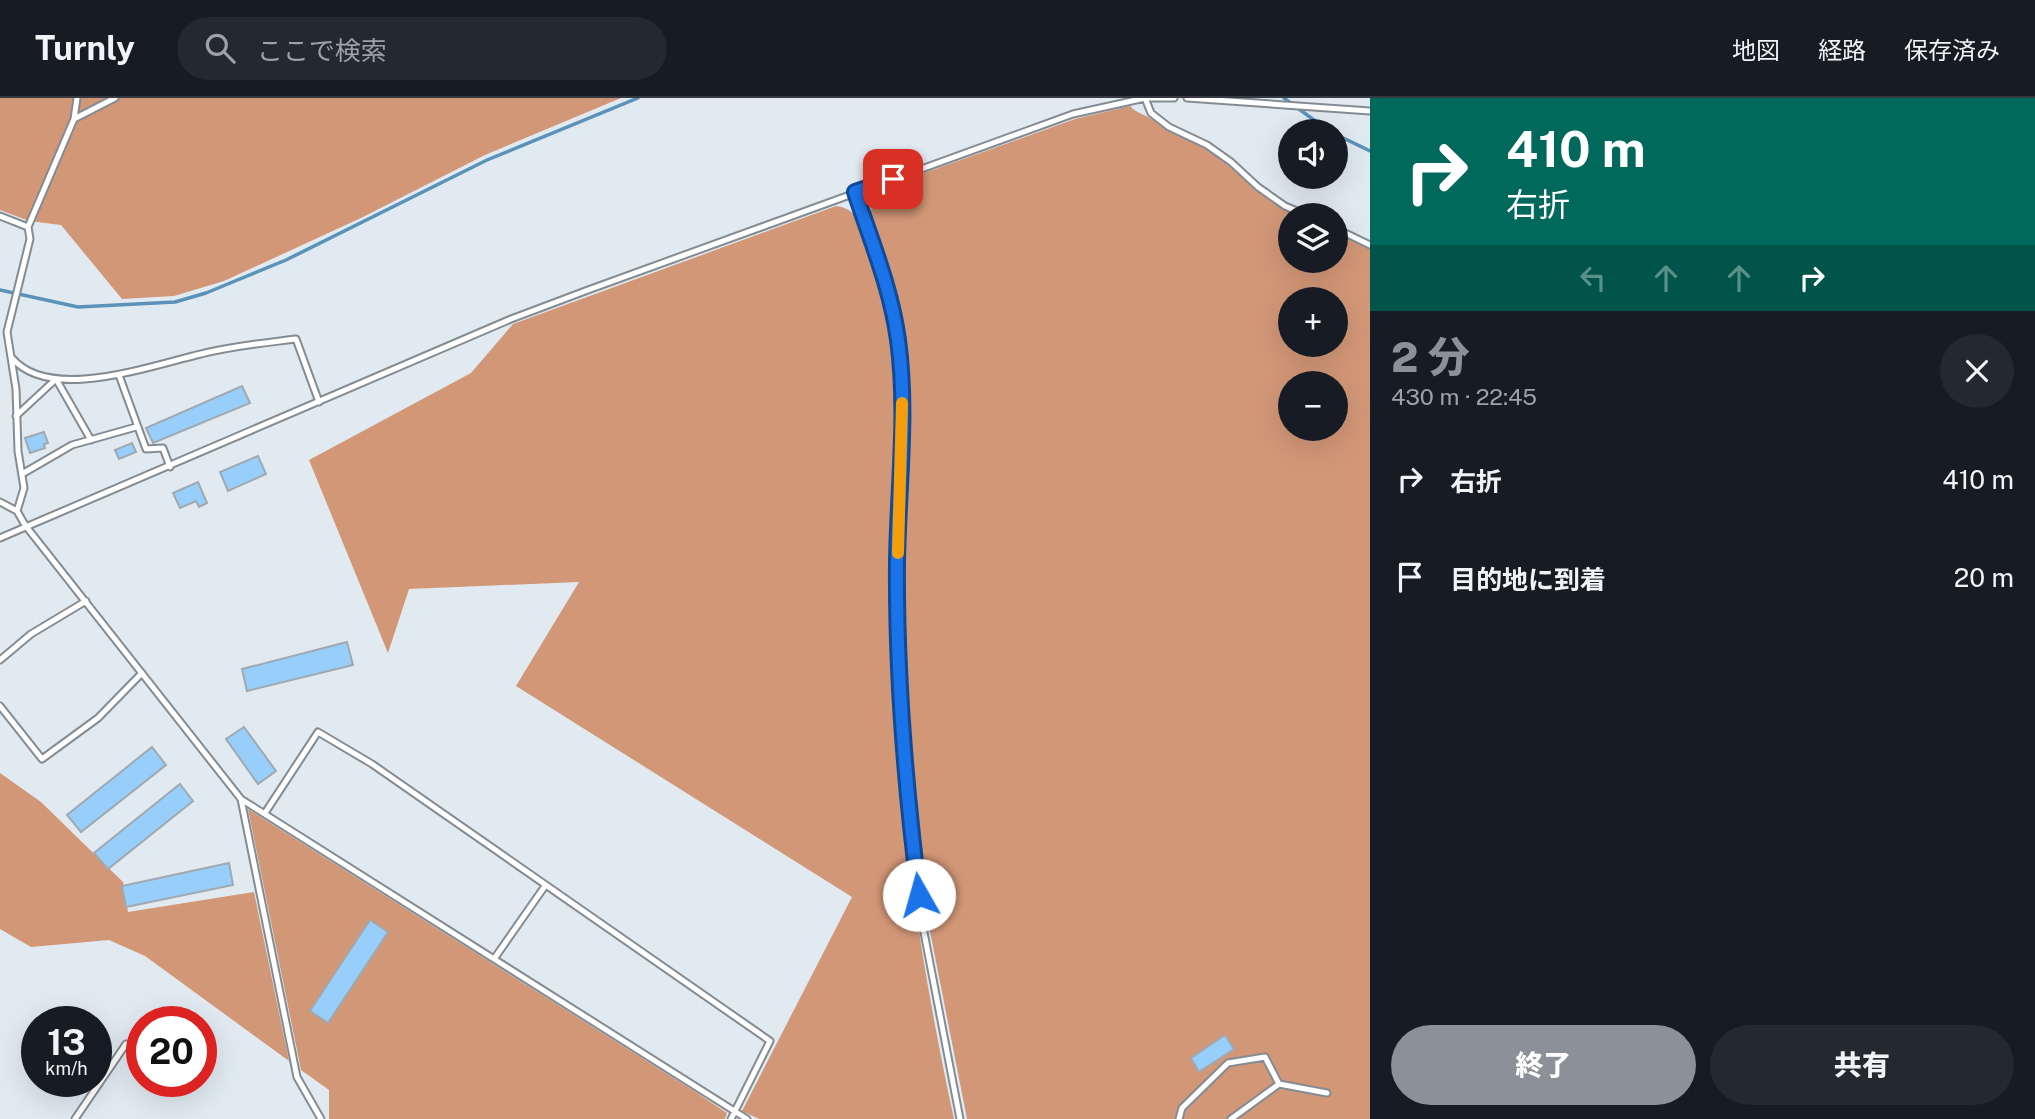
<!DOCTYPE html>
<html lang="ja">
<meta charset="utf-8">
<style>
:root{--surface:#171b24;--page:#242831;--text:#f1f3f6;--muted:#9ea1a6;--line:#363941;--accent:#8c9099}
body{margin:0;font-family:"Public Sans","Noto Sans JP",sans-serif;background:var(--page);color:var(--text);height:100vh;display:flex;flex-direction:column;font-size:26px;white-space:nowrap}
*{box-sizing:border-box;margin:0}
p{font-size:23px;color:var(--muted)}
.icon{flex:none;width:38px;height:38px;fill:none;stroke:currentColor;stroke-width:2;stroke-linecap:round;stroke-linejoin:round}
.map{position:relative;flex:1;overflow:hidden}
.side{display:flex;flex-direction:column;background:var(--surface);width:665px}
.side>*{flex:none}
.guide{background:#00695c;color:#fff;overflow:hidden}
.tools{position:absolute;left:1278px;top:21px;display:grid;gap:14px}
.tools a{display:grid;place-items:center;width:70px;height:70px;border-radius:50%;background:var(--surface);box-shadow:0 7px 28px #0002;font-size:35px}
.speed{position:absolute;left:21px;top:908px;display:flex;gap:14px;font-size:35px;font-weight:700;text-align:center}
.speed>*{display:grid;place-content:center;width:91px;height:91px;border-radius:50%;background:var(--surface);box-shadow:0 7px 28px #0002;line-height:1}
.speed small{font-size:18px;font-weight:400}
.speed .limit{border:10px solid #d22;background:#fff;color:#111}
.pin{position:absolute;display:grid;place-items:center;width:60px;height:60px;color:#fff;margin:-30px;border-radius:14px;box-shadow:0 4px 10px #0006}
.me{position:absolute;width:77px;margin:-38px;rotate:353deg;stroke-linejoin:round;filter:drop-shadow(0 0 5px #0008)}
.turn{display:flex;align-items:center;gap:24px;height:147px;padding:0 21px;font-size:32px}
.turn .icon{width:91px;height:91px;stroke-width:2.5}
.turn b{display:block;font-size:49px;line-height:60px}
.lanes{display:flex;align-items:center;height:66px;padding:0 21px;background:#0003;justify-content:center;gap:35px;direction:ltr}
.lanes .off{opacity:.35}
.round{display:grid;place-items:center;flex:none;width:74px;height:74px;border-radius:37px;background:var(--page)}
.head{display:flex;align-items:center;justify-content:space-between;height:119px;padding:0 21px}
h1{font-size:42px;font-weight:800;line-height:52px;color:var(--accent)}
.button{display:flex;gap:14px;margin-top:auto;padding:14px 21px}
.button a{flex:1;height:80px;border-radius:42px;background:var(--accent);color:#fff;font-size:28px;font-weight:800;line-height:80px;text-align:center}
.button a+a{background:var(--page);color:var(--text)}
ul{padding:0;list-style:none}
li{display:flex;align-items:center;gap:21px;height:98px;padding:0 21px}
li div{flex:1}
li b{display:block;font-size:26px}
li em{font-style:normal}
header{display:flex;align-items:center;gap:42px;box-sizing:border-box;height:98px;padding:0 35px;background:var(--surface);border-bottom:2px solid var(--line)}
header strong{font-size:33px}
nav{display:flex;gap:38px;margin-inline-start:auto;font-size:24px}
.search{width:490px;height:63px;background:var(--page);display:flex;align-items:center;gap:18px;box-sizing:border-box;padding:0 24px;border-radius:38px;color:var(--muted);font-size:26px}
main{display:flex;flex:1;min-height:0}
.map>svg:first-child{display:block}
.forest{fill:#d29777;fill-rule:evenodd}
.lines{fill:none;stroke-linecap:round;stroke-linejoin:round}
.stream{stroke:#5b92ba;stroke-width:3.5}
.building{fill:#97cffa;stroke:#a1a9b0;stroke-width:2}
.lane-casing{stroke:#848c93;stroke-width:9}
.lane{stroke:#fff;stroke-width:5}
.route-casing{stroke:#114b97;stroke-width:18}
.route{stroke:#1a73e8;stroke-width:12}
.slow{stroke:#f59e0b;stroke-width:12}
</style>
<header>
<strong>Turnly</strong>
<div class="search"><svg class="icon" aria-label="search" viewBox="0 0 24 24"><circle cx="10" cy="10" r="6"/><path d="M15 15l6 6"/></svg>ここで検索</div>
<nav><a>地図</a><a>経路</a><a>保存済み</a></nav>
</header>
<main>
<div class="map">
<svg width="1370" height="1021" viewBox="0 0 1370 1021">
<rect width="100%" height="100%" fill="#e1eaf1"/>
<path class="forest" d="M0,0h621l-136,57 -124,63 -137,63 -50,15 -52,3 -61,-74 -32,-4 -29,-11z
M1130,8c7,8 18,9 27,17 16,12 36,17 52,28 31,21 54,49 88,64h-7v46h45v-29l35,17v870h-403l-39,-198 -12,-109 -12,-182 4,-225 -4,-64 -17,-75 -17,-49 4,-26 201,-72zM1290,201h45v46h-45zM1290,285h45v46h-45z
M836,108c7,1 14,3 18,9 19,23 34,96 38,126 12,96 -3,195 0,291 4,165 27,326 62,487h-195l-17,-8 110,-214 -336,-211 63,-104 -170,7 -21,64 -79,-193 162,-87 42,-49z
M0,675l41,29 82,80 5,30 126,-20 35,169 -144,-105 -36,-16 -78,7 -31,-18z
M248,711l446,282 33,22 -2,6h-396v-29l-28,-20z"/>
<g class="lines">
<path class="stream" d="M1284,0l45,33
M1335,36l35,17
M0,192l78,17 97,-5 31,-9 80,-33 201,-100 151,-62"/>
</g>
<path class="building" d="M242,288l8,17 -97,40 -7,-15z
M44,334l4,11 -4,1 1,4 -15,5 -5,-15z
M132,345l4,9 -17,7 -4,-9z
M258,358l8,18 -38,17 -8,-19z
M198,384l9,21 -8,4 -3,-6 -16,7 -7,-15z
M347,544l6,23 -106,26 -5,-22z
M244,629l32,44 -18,13 -32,-45z
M152,649l14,18 -85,67 -14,-17z
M180,686l13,17 -85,68 -14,-16z
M229,765l4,22 -107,22 -4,-21z
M370,822l18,12 -60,91 -18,-12z
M1225,937l9,14 -35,23 -8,-14z"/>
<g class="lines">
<g class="lane-casing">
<path id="lane" d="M1145,0l6,15 18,14 38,18 24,17 27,25 27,19 21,9
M1187,0l183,13
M74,21l41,-21
M855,95l27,75 16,74 4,63 -4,225 6,118 18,174 38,197
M0,118l28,11
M1335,130l35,17
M12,260c38,45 140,7 189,-4 31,-8 63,-11 95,-15l23,63
M119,277l27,74 17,-1 7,19
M16,318l40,-37 35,61
M22,376l50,-29 64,-18
M0,404l17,9 8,14 216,274 506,320
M17,413l7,-23 -6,-37 -2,-62 -9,-57 23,-93 -2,-12 46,-108 3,-21
M0,440l511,-219 77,-29 485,-176 72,-16h29
M0,562l31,-26 55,-33
M0,608l42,53 56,-41 44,-45
M241,701l56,278 24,42
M265,715l53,-81 54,32 398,277 -39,78
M494,861l51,-73
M75,1021l51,-75
M1179,1021l3,-11 46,-45 37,-6 14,27
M1231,1021l48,-35 48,9"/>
</g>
<use href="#lane" class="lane"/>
</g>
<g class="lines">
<g class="route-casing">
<path id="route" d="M893,81l-38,13c16,49 36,96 43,148 10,73 0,149 -1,222 -1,111 8,222 22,333"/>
</g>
<use href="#route" class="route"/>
<path class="slow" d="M898,455l4,-150"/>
</g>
</svg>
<div class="tools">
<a><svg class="icon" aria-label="sound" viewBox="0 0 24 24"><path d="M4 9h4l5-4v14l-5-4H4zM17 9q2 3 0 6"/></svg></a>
<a><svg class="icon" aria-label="layers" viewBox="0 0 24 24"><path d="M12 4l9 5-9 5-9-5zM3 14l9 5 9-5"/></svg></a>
<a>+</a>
<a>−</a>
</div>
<div class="speed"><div>13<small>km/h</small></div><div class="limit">20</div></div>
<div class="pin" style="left:893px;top:81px;background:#d93025"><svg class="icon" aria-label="arrive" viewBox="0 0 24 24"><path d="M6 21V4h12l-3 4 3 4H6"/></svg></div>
<svg class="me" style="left:919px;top:797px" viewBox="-20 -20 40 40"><circle r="19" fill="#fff"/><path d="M0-13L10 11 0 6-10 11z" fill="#1a73e8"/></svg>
</div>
<section class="side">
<div class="guide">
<div class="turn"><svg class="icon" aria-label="right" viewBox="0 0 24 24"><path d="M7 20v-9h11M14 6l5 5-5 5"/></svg><div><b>410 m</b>右折</div></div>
<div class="lanes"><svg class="icon off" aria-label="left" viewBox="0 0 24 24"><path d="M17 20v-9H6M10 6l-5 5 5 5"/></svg><svg class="icon off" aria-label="ahead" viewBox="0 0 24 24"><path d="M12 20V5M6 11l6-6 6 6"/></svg><svg class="icon off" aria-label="ahead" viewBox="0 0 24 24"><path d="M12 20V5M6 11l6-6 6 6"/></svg><svg class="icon" aria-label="right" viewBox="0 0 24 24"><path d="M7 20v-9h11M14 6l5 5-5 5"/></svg></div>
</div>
<div class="head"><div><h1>2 分</h1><p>430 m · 22:45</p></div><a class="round"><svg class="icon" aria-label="close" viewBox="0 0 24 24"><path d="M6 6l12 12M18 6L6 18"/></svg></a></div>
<ul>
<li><svg class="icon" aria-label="right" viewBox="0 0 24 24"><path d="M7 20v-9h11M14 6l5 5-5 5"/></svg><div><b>右折</b></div><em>410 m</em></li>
<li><svg class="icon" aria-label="arrive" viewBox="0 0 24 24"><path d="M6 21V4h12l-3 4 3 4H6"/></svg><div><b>目的地に到着</b></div><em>20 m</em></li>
</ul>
<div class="button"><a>終了</a><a>共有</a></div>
</section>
</main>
